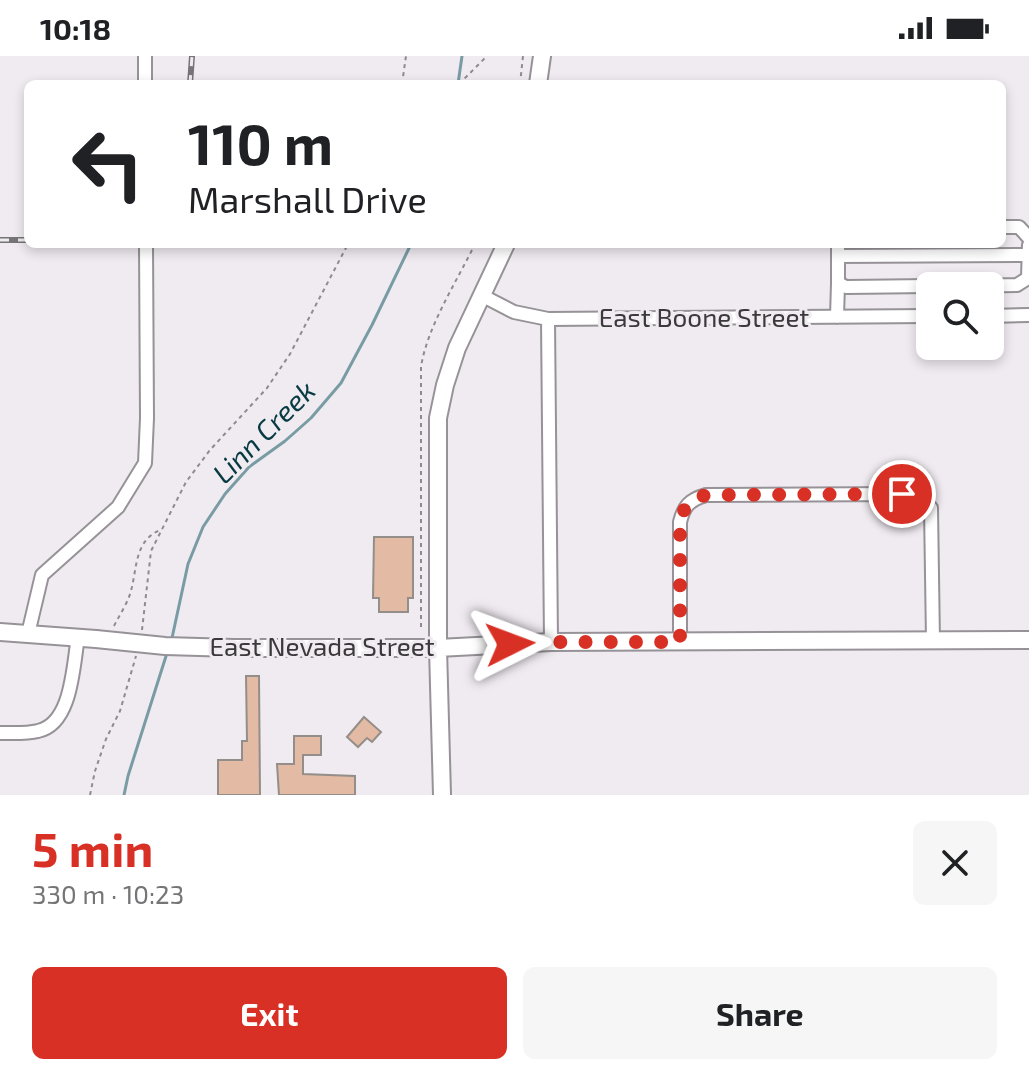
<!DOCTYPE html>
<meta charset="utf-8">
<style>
:root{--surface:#fff;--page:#f6f6f6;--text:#202124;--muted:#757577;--accent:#d93025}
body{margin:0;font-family:"Exo 2",sans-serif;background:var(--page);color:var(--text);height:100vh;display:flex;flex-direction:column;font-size:30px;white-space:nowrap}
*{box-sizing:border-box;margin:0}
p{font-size:26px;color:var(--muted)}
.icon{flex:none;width:44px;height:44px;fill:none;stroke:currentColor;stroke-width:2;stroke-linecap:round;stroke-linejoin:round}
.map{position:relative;height:739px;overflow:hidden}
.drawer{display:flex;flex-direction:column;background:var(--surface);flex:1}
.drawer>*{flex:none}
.hud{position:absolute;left:24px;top:24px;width:982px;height:168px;border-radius:12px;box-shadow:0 4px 12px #0003;background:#fff;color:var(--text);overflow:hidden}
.buttons{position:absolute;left:916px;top:216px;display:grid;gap:16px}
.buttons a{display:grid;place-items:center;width:88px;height:88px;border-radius:12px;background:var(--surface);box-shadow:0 4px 12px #0003;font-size:40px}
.pin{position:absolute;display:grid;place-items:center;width:68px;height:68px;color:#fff;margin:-34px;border:4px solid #fff;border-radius:50%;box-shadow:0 2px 8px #0007}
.me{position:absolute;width:88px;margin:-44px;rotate:87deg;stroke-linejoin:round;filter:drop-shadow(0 0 6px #0008)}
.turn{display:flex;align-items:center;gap:28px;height:168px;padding:0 32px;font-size:36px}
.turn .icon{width:104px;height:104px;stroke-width:2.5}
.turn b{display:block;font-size:56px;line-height:68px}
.round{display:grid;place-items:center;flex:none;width:84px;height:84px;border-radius:12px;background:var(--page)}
.head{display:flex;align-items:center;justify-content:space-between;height:136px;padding:0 32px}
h1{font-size:48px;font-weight:700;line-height:60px;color:var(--accent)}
.action{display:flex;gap:16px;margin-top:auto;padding:16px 32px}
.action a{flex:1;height:92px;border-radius:12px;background:var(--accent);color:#fff;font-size:32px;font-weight:700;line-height:92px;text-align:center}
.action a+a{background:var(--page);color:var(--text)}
.status{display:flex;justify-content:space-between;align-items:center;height:56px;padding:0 40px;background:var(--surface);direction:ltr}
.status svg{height:22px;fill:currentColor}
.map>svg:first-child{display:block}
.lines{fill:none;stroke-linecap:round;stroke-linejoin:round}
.stream{stroke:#799ca4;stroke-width:3}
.building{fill:#e3baa3;stroke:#948e8a;stroke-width:2}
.minor-casing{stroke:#969297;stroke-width:16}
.major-casing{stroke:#969297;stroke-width:20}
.path{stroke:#8e8b8f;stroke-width:2;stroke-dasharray:4 4;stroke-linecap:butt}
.minor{stroke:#fff;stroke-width:12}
.major{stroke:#fff;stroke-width:16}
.rail-casing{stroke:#777477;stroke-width:6}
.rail{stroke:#f0ebf1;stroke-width:3;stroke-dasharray:9;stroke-linecap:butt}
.major-bridge-casing{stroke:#969297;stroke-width:20;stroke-linecap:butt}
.major-bridge{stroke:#fff;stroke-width:16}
.route{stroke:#d93025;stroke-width:14;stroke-dasharray:0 25.2}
.labels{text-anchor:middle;stroke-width:6;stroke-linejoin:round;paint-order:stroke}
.street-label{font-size:26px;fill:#3b393b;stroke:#f0ebf1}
.water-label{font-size:28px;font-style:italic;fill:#073a42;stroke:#f0ebf1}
</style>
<div class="status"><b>10:18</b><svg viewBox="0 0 49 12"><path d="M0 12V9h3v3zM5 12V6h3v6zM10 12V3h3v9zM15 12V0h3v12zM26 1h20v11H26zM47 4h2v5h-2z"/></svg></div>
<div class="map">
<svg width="1029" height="739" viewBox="0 0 1029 739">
<rect width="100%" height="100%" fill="#f0ebf1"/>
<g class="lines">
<path class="stream" d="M458,28l4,-28
M172,582l16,-74 15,-37 22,-33 24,-27 36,-26 26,-23 30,-35 31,-58 39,-81
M124,739l4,-19 39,-123"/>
</g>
<path class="building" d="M374,481h39v61h-5v14h-29v-14h-6z
M246,620h13l1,119h-42v-35h24v-19h5z
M364,661l17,15 -9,10 -5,-4 -9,9 -11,-10z
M294,680h27v19h-18v19l52,2v19h-76l-2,-31h17z"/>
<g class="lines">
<g class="minor-casing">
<path id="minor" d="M145,0v28
M1002,171h17l10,11
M838,188v39l8,4 84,-1
M838,200l191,-1
M962,230l55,-1 11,-7 1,-33
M483,240l31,16 34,7 382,-3
M990,260l39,-1
M837,261l1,-34
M548,263l3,323
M28,578l14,-59 76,-68 27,-44 2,-45 -1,-174
M680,586v-120c4,-16 9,-22 26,-27l196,-1 17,3 12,11 2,133
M0,677c12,0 26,1 38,-2 34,-7 35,-65 40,-94"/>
</g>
<g class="major-casing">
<path id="major" d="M538,28l4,-28
M0,576l96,7
M234,592h204l113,-6 478,-2
M442,739l-4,-147v-230l7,-33 12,-37 49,-104"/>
</g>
<path class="path" d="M402,28l4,-28
M459,28l28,-28
M520,28l3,-28
M114,570c5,-10 11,-19 15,-29 9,-24 3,-55 31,-67
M421,571v-260c6,-40 36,-86 54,-123
M142,574l9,-79 35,-69 24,-32 57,-62 23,-34 58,-110
M90,739l5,-24 11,-32 14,-28 16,-55"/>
<use href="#minor" class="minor"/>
<use href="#major" class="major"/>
<g class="rail-casing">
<path id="rail" d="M190,28l2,-28
M0,184h28"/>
</g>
<use href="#rail" class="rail"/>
<g class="major-bridge-casing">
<path id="major-bridge" d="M96,583l69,7 69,2"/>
</g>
<use href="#major-bridge" class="major-bridge"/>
</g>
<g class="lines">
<path class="route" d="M510,588l41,-2h129v-120c4,-16 9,-22 26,-27l196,-1"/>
</g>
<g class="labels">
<g class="street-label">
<text x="704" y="271">East Boone Street</text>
<text x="322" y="600">East Nevada Street</text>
</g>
<g class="water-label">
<text transform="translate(264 376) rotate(-45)" y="10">Linn Creek</text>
</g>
</g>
</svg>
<div class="buttons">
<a><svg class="icon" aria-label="search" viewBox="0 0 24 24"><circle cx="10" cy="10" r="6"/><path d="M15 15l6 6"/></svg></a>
</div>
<div class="pin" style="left:902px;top:438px;background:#d93025"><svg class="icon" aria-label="arrive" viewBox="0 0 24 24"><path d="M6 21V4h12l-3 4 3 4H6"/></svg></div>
<svg class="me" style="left:510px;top:588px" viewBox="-20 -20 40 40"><path d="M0-17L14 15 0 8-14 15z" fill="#d93025" stroke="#fff" stroke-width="4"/></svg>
<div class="hud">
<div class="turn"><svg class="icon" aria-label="left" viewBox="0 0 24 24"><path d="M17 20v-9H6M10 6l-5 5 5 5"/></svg><div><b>110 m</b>Marshall Drive</div></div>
</div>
</div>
<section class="drawer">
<div class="head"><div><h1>5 min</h1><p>330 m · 10:23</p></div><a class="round"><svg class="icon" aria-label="close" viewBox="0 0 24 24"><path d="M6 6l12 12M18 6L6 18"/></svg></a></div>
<div class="action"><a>Exit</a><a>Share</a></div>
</section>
